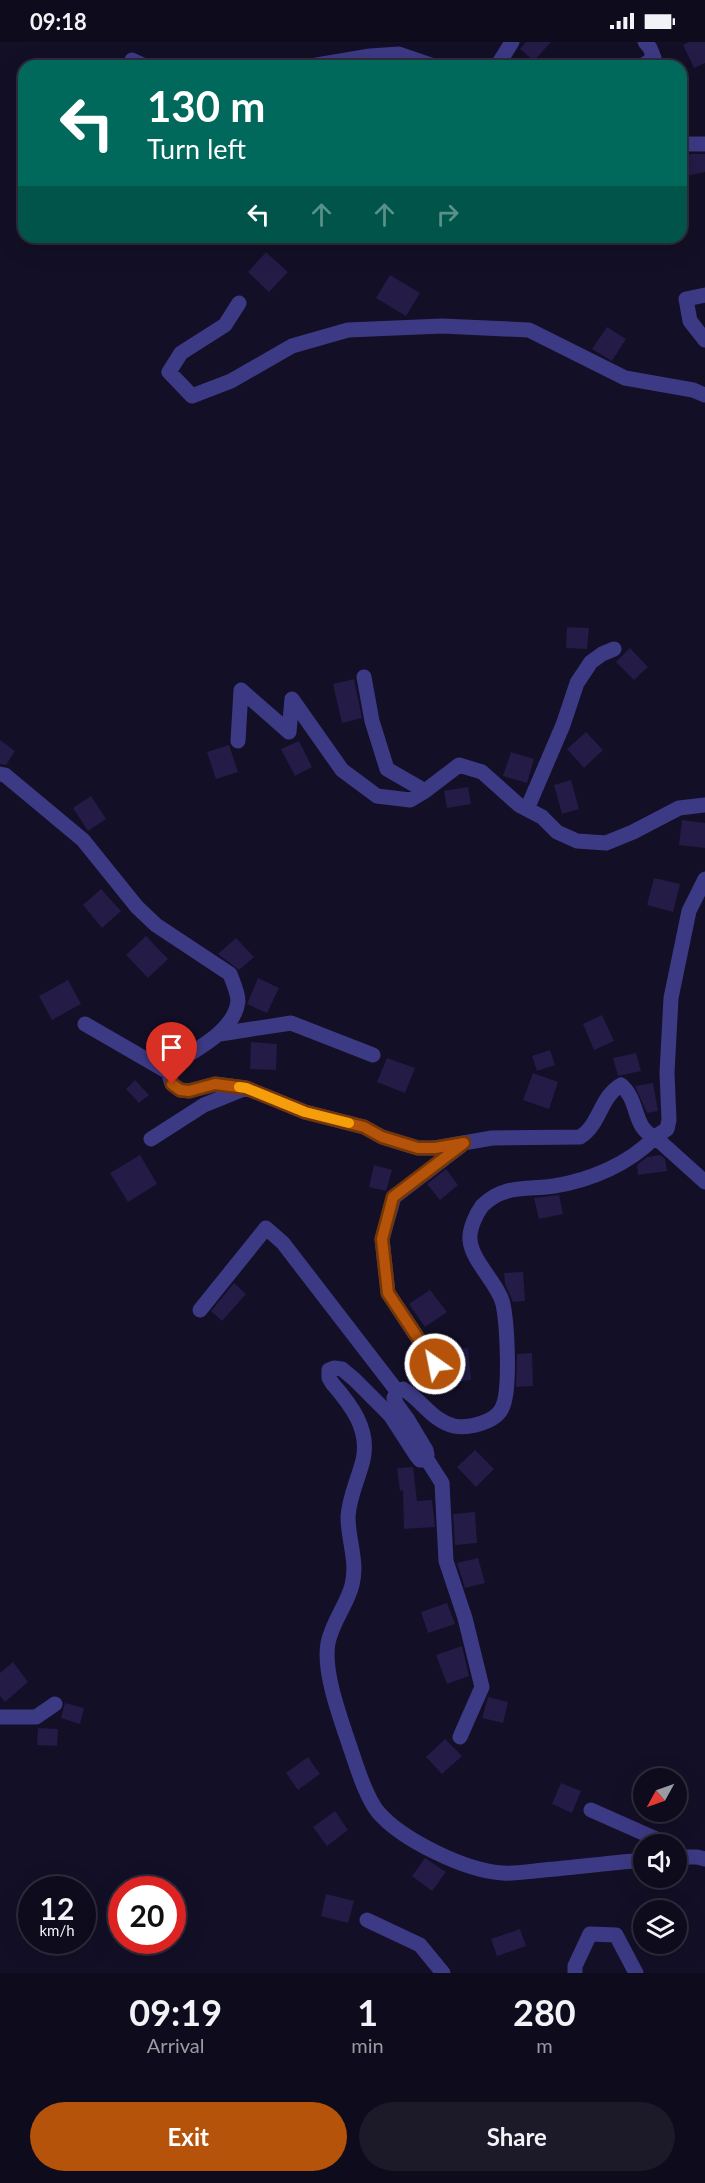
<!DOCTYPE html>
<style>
:root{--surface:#0e0b1c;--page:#1c1929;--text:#f1f3f6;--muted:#9b9ba3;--line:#2e2b3b;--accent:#b45309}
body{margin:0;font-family:Lato,sans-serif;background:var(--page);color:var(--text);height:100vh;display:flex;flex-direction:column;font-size:22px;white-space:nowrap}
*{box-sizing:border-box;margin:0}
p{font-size:20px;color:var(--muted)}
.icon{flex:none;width:33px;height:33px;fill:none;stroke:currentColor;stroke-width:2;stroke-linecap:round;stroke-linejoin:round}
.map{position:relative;height:1931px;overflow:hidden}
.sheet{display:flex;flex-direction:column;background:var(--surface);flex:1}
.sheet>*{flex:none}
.banner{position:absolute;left:18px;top:18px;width:669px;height:183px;border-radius:18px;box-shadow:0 6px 24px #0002,0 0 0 2px var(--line);background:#00695c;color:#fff;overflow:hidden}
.needle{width:39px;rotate:230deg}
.tools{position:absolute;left:633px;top:1726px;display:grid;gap:12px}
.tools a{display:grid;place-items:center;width:54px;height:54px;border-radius:50%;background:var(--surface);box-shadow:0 6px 24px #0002,0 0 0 2px var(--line);font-size:30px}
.speed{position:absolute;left:18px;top:1834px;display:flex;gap:12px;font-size:30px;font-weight:700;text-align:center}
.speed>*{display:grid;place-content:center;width:78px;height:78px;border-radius:50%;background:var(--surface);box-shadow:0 6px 24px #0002,0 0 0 2px var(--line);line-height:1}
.speed small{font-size:15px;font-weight:400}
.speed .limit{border:9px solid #d22;background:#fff;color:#111}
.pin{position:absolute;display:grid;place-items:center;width:51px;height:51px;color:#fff;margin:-62px -26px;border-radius:50% 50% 50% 0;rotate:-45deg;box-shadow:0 0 6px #0007}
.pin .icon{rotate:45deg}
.me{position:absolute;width:66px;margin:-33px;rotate:327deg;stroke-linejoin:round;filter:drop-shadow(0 0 4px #0008)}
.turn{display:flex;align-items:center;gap:21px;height:126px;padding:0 30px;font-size:27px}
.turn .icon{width:78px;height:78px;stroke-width:2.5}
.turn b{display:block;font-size:42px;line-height:51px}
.lanes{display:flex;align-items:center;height:57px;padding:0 30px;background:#0003;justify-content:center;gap:30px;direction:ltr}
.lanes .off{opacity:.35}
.eta{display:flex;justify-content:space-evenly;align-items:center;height:102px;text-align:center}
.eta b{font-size:36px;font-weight:700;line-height:42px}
.action{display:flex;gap:12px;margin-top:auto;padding:12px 30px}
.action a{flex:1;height:69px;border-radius:36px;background:var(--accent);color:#fff;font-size:24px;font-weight:700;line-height:69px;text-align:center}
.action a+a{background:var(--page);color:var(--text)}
.status{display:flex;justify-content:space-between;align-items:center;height:42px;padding:0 30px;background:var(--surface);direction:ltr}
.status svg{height:16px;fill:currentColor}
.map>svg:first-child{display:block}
.building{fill:#241b47}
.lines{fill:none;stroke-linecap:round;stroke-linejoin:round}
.minor{stroke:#3d3a85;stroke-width:15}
.route-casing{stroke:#753606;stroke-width:15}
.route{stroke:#b45309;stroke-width:10}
.slow{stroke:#f59e0b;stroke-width:10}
</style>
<div class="status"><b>09:18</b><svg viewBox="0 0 49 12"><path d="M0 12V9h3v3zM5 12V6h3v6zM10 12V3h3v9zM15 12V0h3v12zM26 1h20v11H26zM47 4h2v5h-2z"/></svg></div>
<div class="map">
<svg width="705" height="1931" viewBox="0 0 705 1931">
<rect width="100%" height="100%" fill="#130f26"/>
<path class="building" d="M526,0h25l-17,19 -14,-12z
M689,0h16v21l-11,5 -11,-23z
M691,112h14v18l-24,5v-21z
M266,210l22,20 -19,20 -21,-20z
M390,233l30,18 -14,23 -30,-18z
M607,285l19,12 -14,22 -20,-12z
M567,585l22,1 -2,21 -21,-1z
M630,606l18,19 -14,13 -18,-18z
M354,637l8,39 -20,5 -9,-39z
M586,690l17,18 -19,18 -17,-19z
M0,698l15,11 -9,14 -6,-1z
M299,699l13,26 -17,9 -14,-27z
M229,703l9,27 -22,7 -9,-27z
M511,710l23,7 -7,24 -24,-7z
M571,738l8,29 -17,5 -8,-29z
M468,745l3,17 -24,4 -3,-17z
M91,754l15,23 -18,12 -15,-23z
M682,778l23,3v25l-26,-3z
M654,836l26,6 -7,28 -26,-7z
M101,847l20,22 -19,17 -19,-23z
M146,894l22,23 -20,19 -22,-23z
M236,896l18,19 -15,13 -21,-16z
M258,936l21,10 -12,25 -20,-9z
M68,938l13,24 -29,16 -13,-24z
M602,973l12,26 -20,9 -11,-26z
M251,1000l26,2 -1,26 -26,-1z
M550,1008l5,15 -18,6 -5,-15z
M636,1011l5,18 -23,5 -5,-18z
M387,1016l28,10 -10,25 -28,-11z
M533,1031l25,9 -9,27 -26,-9z
M135,1038l14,15 -10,8 -13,-14z
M653,1041l5,28 -11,2 -12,-27z
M140,1113l17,29 -29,18 -18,-29z
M660,1113l5,4 2,12 -29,4 -1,-10 10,-8z
M374,1123l18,5 -6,21 -17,-4z
M446,1127l12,16 -18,15 -13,-16z
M559,1153l4,19 -24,5 -5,-21z
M523,1230l2,29 -12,1 -8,-18 -1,-11z
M234,1241l12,11 -24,27 -11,-10z
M430,1248l17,22 -22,15 -16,-23z
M468,1306l3,32 -20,2 -4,-32z
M532,1311l1,33 -17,1 1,-33z
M475,1408l19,19 -18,18 -19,-20z
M413,1425l4,34 15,-1 3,27 -31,2 -1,-39 -3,1 -3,-23z
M475,1470l2,31 -22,2 -2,-31z
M478,1516l7,25 -20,5 -8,-25z
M447,1561l8,21 -27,9 -7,-21z
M462,1604l7,30 -22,8 -11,-29z
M13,1620l15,20 -23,20 -5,-6v-23z
M488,1655l20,5 -5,21 -21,-5z
M65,1661l19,5 -4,16 -19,-6z
M38,1686l20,1 -1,17 -20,-1z
M445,1697l17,17 -20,18 -16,-17z
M308,1715l12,17 -22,16 -12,-17z
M644,1733v27l-13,-7z
M561,1741l20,8 -9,22 -20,-9z
M335,1769l13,19 -21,16 -14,-19z
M425,1816l21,14 -14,19 -20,-15z
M326,1852l28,7 -6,22 -27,-7z
M520,1887l6,17 -29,10 -6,-17z"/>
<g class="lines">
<path class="minor" d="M132,18l13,6
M311,24l59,-10 29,-2 35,12
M494,24l5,-3 13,-21
M642,24l12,-8 -4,-10 -5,-6
M681,102h24
M705,253l-19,4 4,22 15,19
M239,261l-14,22 -44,28 -12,19 23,24 39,-15 61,-35 56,-16 94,-4 87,4 96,48 68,12 12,5
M364,635l8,44 15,48 38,22
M238,699l3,-51 48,42 3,-33 50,71 35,26 33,4 15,-9 34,-26 23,7 37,33 23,12 15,15 20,9 29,2 27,-11 46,-24 26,-3
M0,732l5,1 78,65 54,67 19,18 74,49c3,8 8,19 8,27 -3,30 -43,49 -65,63l-5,8 4,12 8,6 9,1 26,-7 31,4 59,24 59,15 18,10 36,11h17l57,-10 88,-1c20,-12 20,-40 41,-52 19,16 11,43 34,52l12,-8 2,-9 -2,-47 4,-75 18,-87 16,-32
M527,767l36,-84 14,-42 14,-21 11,-8 12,-5
M85,982l83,48
M220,992l71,-11 82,32
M151,1097l53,-34 42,-17
M200,1268l66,-82 17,15 114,148
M435,1322l-47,-71 -6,-54 12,-42 68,-52
M426,1416l16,25 4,78 19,57 17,69 -22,50
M0,1675h36l19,-13
M591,1768l79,35
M676,1815h21l8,2
M644,1818c-34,3 -67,7 -100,10 -13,1 -28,4 -41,3 -37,-2 -101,-33 -125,-61 -13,-16 -23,-51 -30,-71 -9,-27 -25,-70 -20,-98 4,-21 19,-38 24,-58 6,-23 -4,-45 -4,-68 1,-20 10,-37 15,-57 7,-31 -12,-55 -31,-77l-3,-5v-8l5,-2 8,1 12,10 36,36 26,40 4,5h4l3,-5 -1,-5 -18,-30 -11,-15 -3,-7 3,-7 6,-2c18,10 29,32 51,37 14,3 42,-4 48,-18 9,-17 5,-84 1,-104 -5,-21 -31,-42 -33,-64 -1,-11 6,-26 12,-34 21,-22 46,-16 72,-20 37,-6 75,-22 101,-49l50,45
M367,1878l53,25 23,28
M575,1931v-7l15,-32 26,1 20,38"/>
</g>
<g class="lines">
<g class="route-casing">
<path id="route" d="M172,1042l8,6 9,1 26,-7 31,4 59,24 59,15 18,10 36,11h17l29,-5 -71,54 -11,42 6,54 47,71"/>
</g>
<use href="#route" class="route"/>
<path class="slow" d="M239,1045l7,1 59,24 44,11"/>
</g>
</svg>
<div class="tools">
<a><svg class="needle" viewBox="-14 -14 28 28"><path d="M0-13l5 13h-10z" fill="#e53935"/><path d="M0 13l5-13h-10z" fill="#9b9ba3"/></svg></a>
<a><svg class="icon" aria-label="sound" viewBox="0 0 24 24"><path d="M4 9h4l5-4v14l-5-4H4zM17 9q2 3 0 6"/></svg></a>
<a><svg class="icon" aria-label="layers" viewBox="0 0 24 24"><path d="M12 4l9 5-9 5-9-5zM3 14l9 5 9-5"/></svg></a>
</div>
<div class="speed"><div>12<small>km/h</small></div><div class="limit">20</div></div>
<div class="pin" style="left:172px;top:1042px;background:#d93025"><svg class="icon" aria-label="arrive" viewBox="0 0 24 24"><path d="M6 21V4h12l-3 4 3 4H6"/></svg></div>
<svg class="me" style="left:435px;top:1322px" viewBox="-20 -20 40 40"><circle r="17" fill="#b45309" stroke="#fff" stroke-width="3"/><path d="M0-11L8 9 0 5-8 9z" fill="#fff"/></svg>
<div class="banner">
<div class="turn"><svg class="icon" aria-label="left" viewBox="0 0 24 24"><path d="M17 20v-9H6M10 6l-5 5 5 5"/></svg><div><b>130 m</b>Turn left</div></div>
<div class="lanes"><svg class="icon" aria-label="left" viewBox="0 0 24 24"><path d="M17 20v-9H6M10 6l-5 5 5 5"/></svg><svg class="icon off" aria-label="ahead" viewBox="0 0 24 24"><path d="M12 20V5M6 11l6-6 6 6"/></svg><svg class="icon off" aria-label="ahead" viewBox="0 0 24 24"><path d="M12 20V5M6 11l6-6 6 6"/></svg><svg class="icon off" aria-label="right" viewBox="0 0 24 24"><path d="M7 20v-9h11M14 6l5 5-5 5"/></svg></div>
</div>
</div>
<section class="sheet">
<div class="eta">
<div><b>09:19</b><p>Arrival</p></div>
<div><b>1</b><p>min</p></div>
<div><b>280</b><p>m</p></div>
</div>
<div class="action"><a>Exit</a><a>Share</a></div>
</section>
